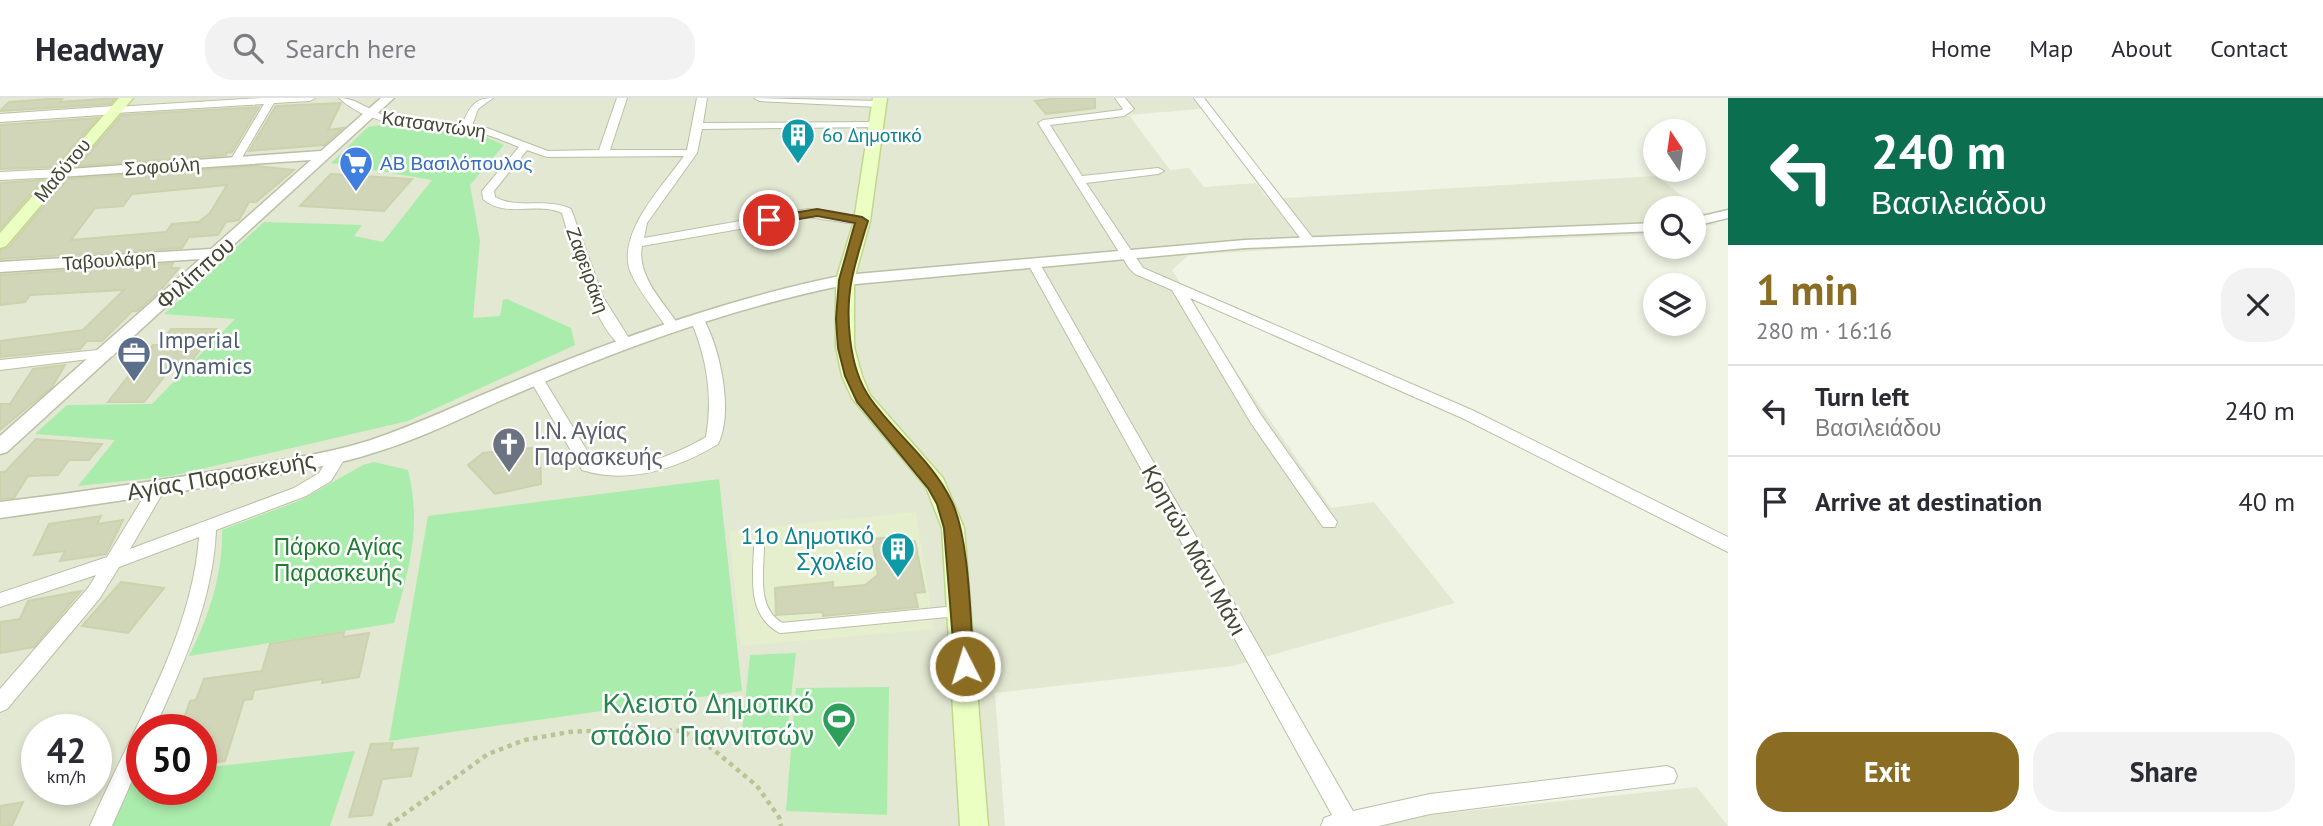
<!DOCTYPE html>
<meta charset="utf-8">
<style>
:root{--surface:#fff;--page:#f2f2f3;--text:#2b2b33;--muted:#7c7c81;--line:#e1e1e2;--accent:#8a6d23}
body{margin:0;font-family:"PT Sans",sans-serif;background:var(--page);color:var(--text);height:100vh;display:flex;flex-direction:column;font-size:26px;white-space:nowrap}
*{box-sizing:border-box;margin:0}
p{font-size:23px;color:var(--muted)}
.icon{flex:none;width:38px;height:38px;fill:none;stroke:currentColor;stroke-width:2;stroke-linecap:round;stroke-linejoin:round}
.map{position:relative;flex:1;overflow:hidden}
.details{display:flex;flex-direction:column;background:var(--surface);width:595px}
.details>*{flex:none}
.top-card{background:#0b6e4f;color:#fff;overflow:hidden}
.needle{width:46px;rotate:347deg}
.controls{position:absolute;left:1643px;top:21px;display:grid;gap:14px}
.controls a{display:grid;place-items:center;width:63px;height:63px;border-radius:50%;background:var(--surface);box-shadow:0 4px 10px #0003;font-size:35px}
.speed{position:absolute;left:21px;top:616px;display:flex;gap:14px;font-size:35px;font-weight:700;text-align:center}
.speed>*{display:grid;place-content:center;width:91px;height:91px;border-radius:50%;background:var(--surface);box-shadow:0 4px 10px #0003;line-height:1}
.speed small{font-size:18px;font-weight:400}
.speed .limit{border:10px solid #d22;background:#fff;color:#111}
.pin{position:absolute;display:grid;place-items:center;width:60px;height:60px;color:#fff;margin:-30px;border:4px solid #fff;border-radius:50%;box-shadow:0 2px 7px #0007}
.me{position:absolute;width:77px;margin:-38px;rotate:355deg;stroke-linejoin:round;filter:drop-shadow(0 0 5px #0008)}
.turn{display:flex;align-items:center;gap:24px;height:147px;padding:0 28px;font-size:32px}
.turn .icon{width:91px;height:91px;stroke-width:2.5}
.turn b{display:block;font-size:49px;line-height:60px}
.round{display:grid;place-items:center;flex:none;width:74px;height:74px;border-radius:28px;background:var(--page)}
.headline{display:flex;align-items:center;justify-content:space-between;height:119px;padding:0 28px}
h1{font-size:42px;font-weight:600;line-height:52px;color:var(--accent)}
.action{display:flex;gap:14px;margin-top:auto;padding:14px 28px}
.action a{flex:1;height:80px;border-radius:28px;background:var(--accent);color:#fff;font-size:28px;font-weight:600;line-height:80px;text-align:center}
.action a+a{background:var(--page);color:var(--text)}
ul{padding:0;list-style:none}
li{display:flex;align-items:center;gap:21px;height:91px;padding:0 28px;border-top:2px solid var(--line)}
li div{flex:1}
li b{display:block;font-size:26px}
li em{font-style:normal}
header{display:flex;align-items:center;gap:42px;box-sizing:border-box;height:98px;padding:0 35px;background:var(--surface);border-bottom:2px solid var(--line)}
header strong{font-size:33px}
nav{display:flex;gap:38px;margin-inline-start:auto;font-size:24px}
.search{width:490px;height:63px;background:var(--page);display:flex;align-items:center;gap:18px;box-sizing:border-box;padding:0 24px;border-radius:28px;color:var(--muted);font-size:26px}
main{display:flex;flex:1;min-height:0}
.map>svg:first-child{display:block}
.residential{fill:#e3e8d2;fill-rule:evenodd}
.education{fill:#e5eecd}
.green{fill:#aaecab}
.building{fill:#d1d6b9;stroke:#cbd2ac;stroke-width:2;fill-rule:evenodd}
.lines{fill:none;stroke-linecap:round;stroke-linejoin:round}
.service-casing{stroke:#bac0a6;stroke-width:12}
.pedestrian-casing{stroke:#bac0a6;stroke-width:10}
.minor-casing{stroke:#bac0a6;stroke-width:2}
.tertiary-casing{stroke:#bac0a6;stroke-width:3}
.secondary-casing{stroke:#c1d790;stroke-width:3}
.path{stroke:#b9c396;stroke-width:4.5;stroke-dasharray:4.5 4.5;stroke-linecap:butt}
.service{stroke:#fff;stroke-width:10}
.pedestrian{stroke:#fff;stroke-width:8}
.minor{fill:#fff;fill-rule:evenodd}
.tertiary{fill:#fff;fill-rule:evenodd}
.secondary{fill:#ebffc3;fill-rule:evenodd}
.route{fill:#8a6d23;stroke:#5a4717;stroke-width:2}
.labels{text-anchor:middle;stroke-width:5;stroke-linejoin:round;paint-order:stroke}
.far-street-label{font-size:19px;fill:#434734;stroke:#fff}
.far-culture-label{font-size:19px;fill:#0d838f;stroke:#fff;text-anchor:start}
.far-shop-label{font-size:19px;fill:#366cbe;stroke:#fff;text-anchor:start}
.street-label{font-size:23px;fill:#434734;stroke:#fff}
.service-label{font-size:23px;fill:#4e5e75;stroke:#fff;text-anchor:start}
.worship-label{font-size:23px;fill:#5b616d;stroke:#fff;text-anchor:start}
.culture-label{font-size:23px;fill:#0d838f;stroke:#fff;text-anchor:end}
.park-label{font-size:23px;fill:#227d34;stroke:#fff}
.near-leisure-label{font-size:28px;fill:#27864d;stroke:#fff;text-anchor:end}
</style>
<header>
<strong>Headway</strong>
<div class="search"><svg class="icon" aria-label="search" viewBox="0 0 24 24"><circle cx="10" cy="10" r="6"/><path d="M15 15l6 6"/></svg>Search here</div>
<nav><a>Home</a><a>Map</a><a>About</a><a>Contact</a></nav>
</header>
<main>
<div class="map">
<svg width="1728" height="728" viewBox="0 0 1728 728">
<rect width="100%" height="100%" fill="#f0f4e5"/>
<path class="residential" d="M0,0h1204l7,10 -82,7 41,55 19,-2 15,19 52,-4 12,16 389,-23 60,48 -23,4v-20h-38l-1,26 -3,1 -337,12 -126,8 -17,15 66,104 93,134 43,-6 81,101 -222,63 -238,27 10,133h-1005zM37,632h59v59h-59zM142,632h59v59h-59z
M1697,689l31,39h-355l44,-10z"/>
<path class="education" d="M916,414l18,117 -193,17 -12,-115z"/>
<path class="green" d="M382,27l95,8 27,12 -34,40 10,56 -7,77 27,-2 3,-16 4,-1 64,29 4,17 -167,76 -237,55 -93,10 37,-46 -80,-6 32,-29 85,-1 83,-85 -71,-5 100,-92 98,3 -8,11 29,6 49,-62 -101,-17 37,-36z
M374,364l34,8c14,57 1,99 -14,153l-205,33c20,-40 34,-82 33,-126l79,-30 62,-35z
M719,381l23,212 -353,50 39,-225z
M796,555l-10,89 -45,-2 9,-85z
M889,589l-2,128 -101,-4 10,-123z
M355,653l-25,75h-218l23,-51 7,-1v15h59v-21z"/>
<path class="building" d="M63,0l-3,4 56,-4 -6,6 -110,7 9,-9z
M1058,0h37v10l-49,6 -11,-13z
M341,5l-13,27 15,-2 -19,17 -75,6 27,-45z
M259,9l-27,45 -6,1v2l-148,11 44,-51z
M98,20l-43,49 -55,2v-44z
M256,68l38,4 -38,32h-7l-10,18 -13,2 -8,13 -29,2 -7,11 -182,11v-9l8,-2 59,-69zM227,87l-17,28 -14,11 1,-2 -25,2 -6,8 -95,8 24,-32 28,-2 9,-12z
M331,76l81,5 -28,32 -84,-5z
M43,82l-43,49v-46z
M173,165l-2,5h8l-20,24 -22,19h-5l-30,30h-15l-7,8 -80,8v-16l83,-11 41,-40 -94,5 -5,7 -25,3v-30z
M171,231h45l-26,34h-15l-31,39h-36l45,-57h6z
M65,267l-13,22 -52,43v-26h10l23,-35z
M36,341l66,5 -13,16h-20l-11,15 -30,1 -14,22 -14,1v-27h5z
M540,349l1,37 -46,10 -27,-29 15,-12z
M101,418l-4,8 26,-4 -17,34 -46,7 5,-10 -31,4 15,-31z
M905,438l1,6 9,-1 10,51 -10,1 3,14 -95,9v-4l-47,3 -1,-27 58,-6v6l32,-3 13,-10 -6,-36z
M121,484l43,6 -36,45 -46,-7z
M81,493l-47,56 -34,6v-31l20,-3 8,-18z
M344,534l-1,5 26,-4 -10,44 -37,6 1,-4 -69,11 -2,9 -8,1 -19,61 -24,3v-34h-21l10,-29 6,-1 8,-21 58,-8 8,-27z
M393,645l-2,7 27,-2 -7,28 -29,3 -10,36 -23,2 22,-73z
M23,704l-11,24h-12v-20z"/>
<g class="lines">
<g class="service-casing">
<path id="service" d="M759,450c-1,29 -7,64 22,80l176,-17"/>
</g>
<g class="pedestrian-casing">
<path id="pedestrian" d="M0,20l115,-8
M0,78l60,-3"/>
</g>
<g class="minor-casing">
<path id="minor" d="M262,0h53l-5,3 -36,2 -34,58 -5,3 -5,-3 34,-57 -149,9 -5,-3 5,-3z
M339,0c19,0 32,15 51,19 23,5 49,5 72,8 7,-17 12,-27 31,-27l-15,11 -6,17 15,2 61,23 51,-1 18,-52h10l-17,52h77l10,-52h10l-4,25 173,-1 4,1v4l-178,2 -5,24 -50,70 -3,15 164,-29 54,8 6,4 -6,4 -54,-8 -166,29c-6,30 23,58 39,82l-7,4 -5,-1c-11,-17 -32,-42 -39,-60 -13,-39 33,-85 54,-115l-137,1 -20,-7 -33,41 1,6c23,13 51,0 76,12l32,88 29,46 -7,4c-28,-9 -55,-106 -63,-134 -25,-12 -56,6 -79,-14l-1,-8 37,-44c-13,-5 -27,-12 -41,-14 -47,-8 -102,-1 -139,-35z
M754,0l125,3 5,3 -5,3 -120,-6z
M1115,0h10l9,11 -10,7 -74,9 32,51 76,-8 6,3 -6,3 -72,9 57,85 329,142 256,127v15l-266,-134 -272,-120 71,117 76,107 -2,5h-12l-72,-104 -79,-133 -37,-16 -6,-6 -91,-145 5,-3 78,-10 2,-1z
M1194,0h10l108,139v6h-8z
M1034,162l6,4 313,547 77,-17 237,-28 7,3 3,7 -3,7 -244,31 -51,12h-58l3,-8 8,-3 -304,-551z
M698,219l5,1c17,30 31,94 15,126 -39,24 -90,41 -136,26l-53,-92 2,-3h10l53,87c35,12 81,-7 112,-25 7,-40 1,-79 -15,-116z
M108,251l7,4 -2,3 -113,14v-10z
M339,351l8,6 -16,26 -25,15 -90,34c-3,72 -33,134 -62,200h-12v28l-30,68h-22c39,-92 102,-188 109,-289l-80,30 -19,31 -93,111 -7,3v-23l88,-101 8,-13 -96,32v-14l107,-36 44,-72h12l2,4 -35,60 164,-61 25,-15 14,-22z"/>
</g>
<g class="tertiary-casing">
<path id="tertiary" d="M381,0h13l-387,354 -7,2v-18l200,-177 -200,13v-10l211,-13 100,-89 -251,17 -7,-4 2,-3 266,-19z
M1728,112v8l-34,8v-8z
M1656,125v8l-411,17 -400,37c-111,22 -223,63 -327,108 -47,20 -92,44 -142,59 -42,14 -86,20 -129,28 -82,15 -164,26 -247,38v-16c82,-10 164,-22 246,-36 42,-7 85,-13 125,-26 47,-16 91,-37 137,-56 108,-45 221,-86 337,-109l400,-35z"/>
</g>
<g class="secondary-casing">
<path id="secondary" d="M119,0h14l-127,148 -6,2v-15z
M873,0h14l-17,123 -16,59v67l8,29 8,19 73,83 21,50 24,298h-28l-18,-298 -16,-41 -74,-89 -10,-22 -6,-29v-67l18,-59z"/>
</g>
<path class="path" d="M388,728l100,-72 37,-14 44,-8 60,-3 53,2 27,15 48,40 22,31 2,9"/>
<use href="#service" class="service"/>
<use href="#pedestrian" class="pedestrian"/>
<use href="#minor" class="minor"/>
<use href="#tertiary" class="tertiary"/>
<use href="#secondary" class="secondary"/>
</g>
<path class="route" d="M817,111l45,8 6,4c-6,19 -12,38 -16,57 -7,35 -4,89 18,120 25,36 63,63 82,104 18,39 18,119 22,164l-2,6 -7,2 -7,-2 -3,-6 -11,-138 -7,-24 -9,-16 -71,-86 -12,-26 -7,-28 -2,-29 3,-39 16,-57 -38,-7 -48,8 -6,-4 6,-3z"/>
<defs>
<g id="building-pin" transform="scale(1.75)"><path d="M0 17L-7.5 6A9.5 9.5 0 1 1 7.5 6Z" fill="#0f9aa8" stroke="#fff"/><path d="M-4-6H4V6H1V3H-1V6H-4ZM-2.5-4.3h1.7v1.8h-1.7ZM.8-4.3h1.7v1.8H.8ZM-2.5-1h1.7V.8h-1.7ZM.8-1h1.7V.8H.8Z" fill="#fff"/></g>
<g id="supermarket-pin" transform="scale(1.75)"><path d="M0 17L-7.5 6A9.5 9.5 0 1 1 7.5 6Z" fill="#3f7fe0" stroke="#fff"/><path d="M-6-5.5h2.5l.6 2H6L4.5 2H-2.5L-4.4-4H-6ZM-1.5 3.2a1.3 1.3 0 1 0 .1 0ZM3 3.2a1.3 1.3 0 1 0 .1 0Z" fill="#fff"/></g>
<g id="office-pin" transform="scale(1.75)"><path d="M0 17L-7.5 6A9.5 9.5 0 1 1 7.5 6Z" fill="#5c6f8a" stroke="#fff"/><path d="M-6-3h4V-5.5h4V-3h4V5H-6ZM-1-4.5V-3h2v-1.5ZM-6 0V1H6V0Z" fill="#fff"/></g>
<g id="church-pin" transform="scale(1.75)"><path d="M0 17L-7.5 6A9.5 9.5 0 1 1 7.5 6Z" fill="#6b7280" stroke="#fff"/><path d="M-1.2-6h2.4v3.5h3.3v2.4h-3.3V6h-2.4V-.1h-3.3v-2.4h3.3Z" fill="#fff"/></g>
<g id="stadium-pin" transform="scale(1.75)"><path d="M0 17L-7.5 6A9.5 9.5 0 1 1 7.5 6Z" fill="#2e9e5b" stroke="#fff"/><path d="M0-5a6.5 5 0 1 0 0 10a6.5 5 0 1 0 0-10ZM-3.5-1.8h7v3.6h-7Z" fill="#fff"/></g>
</defs>
<g fill-rule="evenodd">
<use href="#building-pin" x="798" y="37"/>
<use href="#supermarket-pin" x="356" y="65"/>
<use href="#office-pin" x="134" y="255"/>
<use href="#church-pin" x="509" y="346"/>
<use href="#building-pin" x="898" y="451"/>
<use href="#stadium-pin" x="839" y="621"/>
</g>
<g class="labels">
<g class="far-street-label">
<text transform="translate(434 26) rotate(8)" y="7">Κατσαντώνη</text>
<text transform="translate(162 68) rotate(-4)" y="7">Σοφούλη</text>
<text transform="translate(62 72) rotate(-50)" y="7">Μαδύτου</text>
<text transform="translate(109 162) rotate(-4)" y="7">Ταβουλάρη</text>
<text transform="translate(588 172) rotate(70)" y="7">Ζαφειράκη</text>
</g>
<g class="far-culture-label">
<text x="822" y="44">6ο Δημοτικό</text>
</g>
<g class="far-shop-label">
<text x="380" y="72">ΑΒ Βασιλόπουλος</text>
</g>
<g class="street-label">
<text transform="translate(195 175) rotate(-42)" y="8">Φιλίππου</text>
<text transform="translate(221 378) rotate(-10)" y="8">Αγίας Παρασκευής</text>
<text transform="translate(1194 452) rotate(61)" y="8">Κρητών Μάνι Μάνι</text>
</g>
<g class="service-label">
<text x="158" y="250">Imperial<tspan x="158" dy="26">Dynamics</tspan></text>
</g>
<g class="worship-label">
<text x="534" y="341">Ι.Ν. Αγίας<tspan x="534" dy="26">Παρασκευής</tspan></text>
</g>
<g class="culture-label">
<text x="874" y="446">11ο Δημοτικό<tspan x="874" dy="26">Σχολείο</tspan></text>
</g>
<g class="park-label">
<text x="338" y="457">Πάρκο Αγίας<tspan x="338" dy="26">Παρασκευής</tspan></text>
</g>
<g class="near-leisure-label">
<text x="814" y="615">Κλειστό Δημοτικό<tspan x="814" dy="32">στάδιο Γιαννιτσών</tspan></text>
</g>
</g>
</svg>
<div class="controls">
<a><svg class="needle" viewBox="-14 -14 28 28"><path d="M0-13l5 13h-10z" fill="#e53935"/><path d="M0 13l5-13h-10z" fill="#7c7c81"/></svg></a>
<a><svg class="icon" aria-label="search" viewBox="0 0 24 24"><circle cx="10" cy="10" r="6"/><path d="M15 15l6 6"/></svg></a>
<a><svg class="icon" aria-label="layers" viewBox="0 0 24 24"><path d="M12 4l9 5-9 5-9-5zM3 14l9 5 9-5"/></svg></a>
</div>
<div class="speed"><div>42<small>km/h</small></div><div class="limit">50</div></div>
<div class="pin" style="left:769px;top:122px;background:#d93025"><svg class="icon" aria-label="arrive" viewBox="0 0 24 24"><path d="M6 21V4h12l-3 4 3 4H6"/></svg></div>
<svg class="me" style="left:965px;top:568px" viewBox="-20 -20 40 40"><circle r="17" fill="#8a6d23" stroke="#fff" stroke-width="3"/><path d="M0-11L8 9 0 5-8 9z" fill="#fff"/></svg>
</div>
<section class="details">
<div class="top-card">
<div class="turn"><svg class="icon" aria-label="left" viewBox="0 0 24 24"><path d="M17 20v-9H6M10 6l-5 5 5 5"/></svg><div><b>240 m</b>Βασιλειάδου</div></div>
</div>
<div class="headline"><div><h1>1 min</h1><p>280 m · 16:16</p></div><a class="round"><svg class="icon" aria-label="close" viewBox="0 0 24 24"><path d="M6 6l12 12M18 6L6 18"/></svg></a></div>
<ul>
<li><svg class="icon" aria-label="left" viewBox="0 0 24 24"><path d="M17 20v-9H6M10 6l-5 5 5 5"/></svg><div><b>Turn left</b><p>Βασιλειάδου</p></div><em>240 m</em></li>
<li><svg class="icon" aria-label="arrive" viewBox="0 0 24 24"><path d="M6 21V4h12l-3 4 3 4H6"/></svg><div><b>Arrive at destination</b></div><em>40 m</em></li>
</ul>
<div class="action"><a>Exit</a><a>Share</a></div>
</section>
</main>
